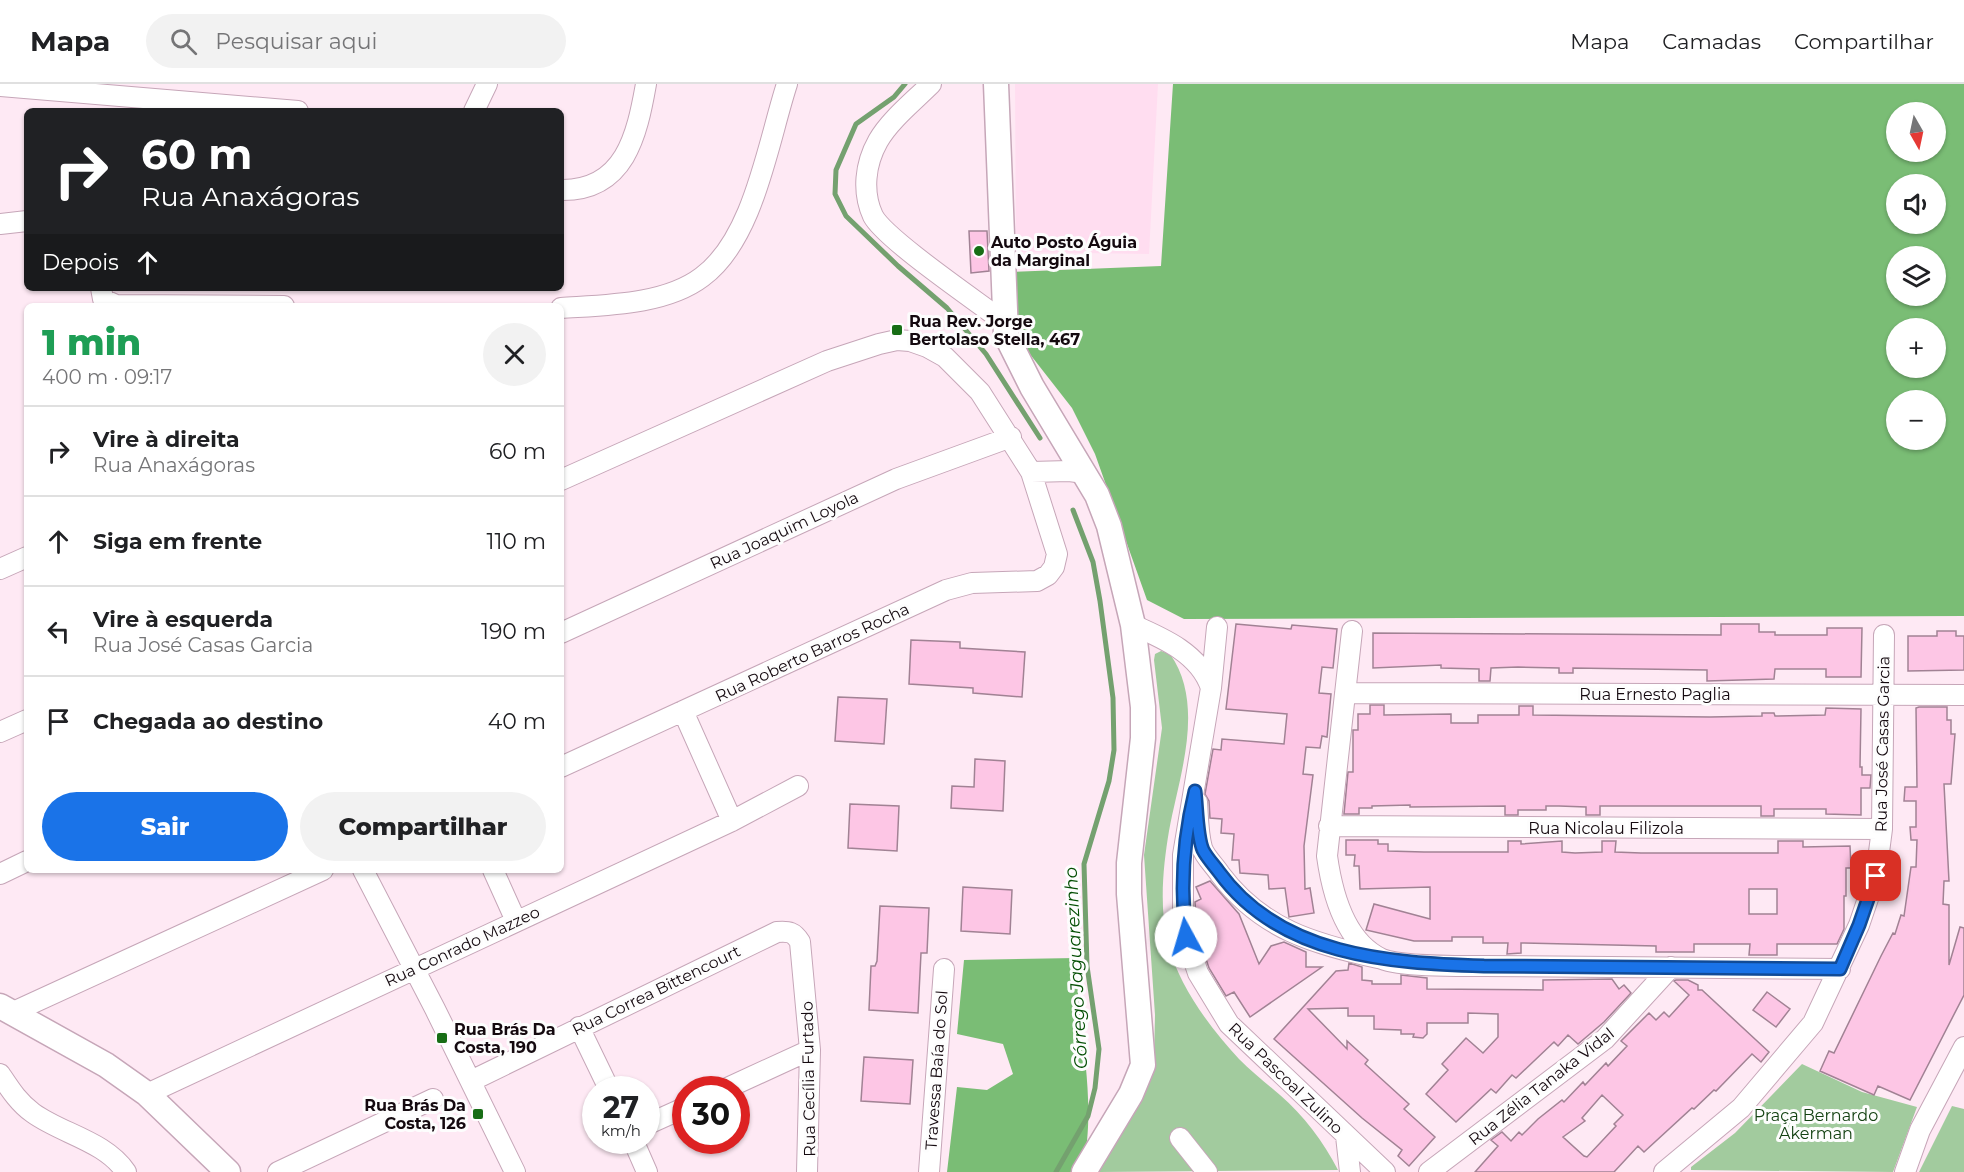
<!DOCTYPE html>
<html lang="pt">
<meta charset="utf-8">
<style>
:root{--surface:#fff;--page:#f2f2f2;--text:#202124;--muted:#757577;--line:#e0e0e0;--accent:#1a73e8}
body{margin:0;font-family:Montserrat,sans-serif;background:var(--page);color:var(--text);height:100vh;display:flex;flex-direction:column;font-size:22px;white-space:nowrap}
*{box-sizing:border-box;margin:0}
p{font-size:20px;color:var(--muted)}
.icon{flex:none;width:33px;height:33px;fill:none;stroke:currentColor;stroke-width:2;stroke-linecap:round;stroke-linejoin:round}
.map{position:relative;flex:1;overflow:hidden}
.details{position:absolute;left:24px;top:219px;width:540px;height:570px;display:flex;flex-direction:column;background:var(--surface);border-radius:9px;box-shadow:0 2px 4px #0004}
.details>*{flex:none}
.hud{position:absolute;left:24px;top:24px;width:540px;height:183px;border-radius:9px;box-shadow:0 2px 4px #0004;background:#202124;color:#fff;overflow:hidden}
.needle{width:39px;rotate:171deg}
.fabs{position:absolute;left:1886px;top:18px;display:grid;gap:12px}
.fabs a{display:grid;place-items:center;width:60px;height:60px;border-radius:50%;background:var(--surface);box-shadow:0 2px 4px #0004;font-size:30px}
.speed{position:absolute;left:582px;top:992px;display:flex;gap:12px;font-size:30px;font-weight:700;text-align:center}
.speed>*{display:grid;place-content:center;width:78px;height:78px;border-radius:50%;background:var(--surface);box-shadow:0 2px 4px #0004;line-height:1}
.speed small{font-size:15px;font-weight:400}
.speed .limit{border:9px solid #d22;background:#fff;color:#111}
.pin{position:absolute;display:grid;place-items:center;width:51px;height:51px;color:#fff;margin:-26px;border-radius:12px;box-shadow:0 3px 9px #0006}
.me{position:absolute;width:66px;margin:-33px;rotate:354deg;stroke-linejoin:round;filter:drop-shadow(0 0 4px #0008)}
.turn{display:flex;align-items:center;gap:21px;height:126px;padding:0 18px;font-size:27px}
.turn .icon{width:78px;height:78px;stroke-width:2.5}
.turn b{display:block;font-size:42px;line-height:51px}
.then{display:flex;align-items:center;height:57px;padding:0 18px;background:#0003;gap:12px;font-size:22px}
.round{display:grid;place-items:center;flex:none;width:63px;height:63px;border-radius:32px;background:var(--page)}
.head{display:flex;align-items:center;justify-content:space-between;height:102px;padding:0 18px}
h1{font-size:36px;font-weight:800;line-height:45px;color:#1e9e55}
.primary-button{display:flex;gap:12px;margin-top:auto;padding:12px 18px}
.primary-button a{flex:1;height:69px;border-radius:36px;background:var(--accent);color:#fff;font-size:24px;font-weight:800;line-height:69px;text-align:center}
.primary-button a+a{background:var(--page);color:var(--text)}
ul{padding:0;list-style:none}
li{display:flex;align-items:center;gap:18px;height:90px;padding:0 18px;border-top:2px solid var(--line)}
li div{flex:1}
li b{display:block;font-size:22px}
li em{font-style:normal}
header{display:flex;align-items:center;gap:36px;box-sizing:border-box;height:84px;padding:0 30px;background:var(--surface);border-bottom:2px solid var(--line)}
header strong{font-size:28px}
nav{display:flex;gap:33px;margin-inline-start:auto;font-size:21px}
.search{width:420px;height:54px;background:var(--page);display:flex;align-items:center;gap:15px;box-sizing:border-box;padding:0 21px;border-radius:33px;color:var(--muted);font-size:22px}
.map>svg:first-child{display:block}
.built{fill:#ffddf0}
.green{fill:#a2cb9e}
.forest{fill:#7abd75;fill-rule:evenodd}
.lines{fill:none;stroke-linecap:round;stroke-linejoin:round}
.stream{stroke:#74a16f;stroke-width:5}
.building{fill:#fdc6e5;stroke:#a18294;stroke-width:1.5;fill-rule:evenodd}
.minor-casing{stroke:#c6a6b8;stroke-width:22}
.tertiary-casing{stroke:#c6a6b8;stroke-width:27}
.minor{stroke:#fff;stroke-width:20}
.tertiary{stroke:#fff;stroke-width:24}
.route-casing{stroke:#114b97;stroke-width:15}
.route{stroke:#1a73e8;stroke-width:10}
.poi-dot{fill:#176d15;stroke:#fdfdfd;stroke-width:2}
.labels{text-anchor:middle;stroke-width:6;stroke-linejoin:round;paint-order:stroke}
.poi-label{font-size:16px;font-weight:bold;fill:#14090f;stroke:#fdfdfd;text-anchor:start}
.street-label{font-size:16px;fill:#14090f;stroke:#fdfdfd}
.park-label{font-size:16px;fill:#134111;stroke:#fdfdfd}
.water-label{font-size:18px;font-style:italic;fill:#044f04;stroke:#fdfdfd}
</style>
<header>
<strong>Mapa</strong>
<div class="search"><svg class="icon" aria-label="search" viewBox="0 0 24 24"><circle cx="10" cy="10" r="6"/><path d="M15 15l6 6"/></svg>Pesquisar aqui</div>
<nav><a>Mapa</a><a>Camadas</a><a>Compartilhar</a></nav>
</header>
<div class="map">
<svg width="1964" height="1088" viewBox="0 0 1964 1088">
<rect width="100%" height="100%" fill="#fee9f4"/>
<path class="built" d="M1015,0h143l-9,170 -133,-2z"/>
<path class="green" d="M1161,567l9,3c36,51 9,122 -1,177 -6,36 -10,76 -1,113 11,42 42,84 71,115 13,13 27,24 41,36 24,21 43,46 58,75l-239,2 20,-34 35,-80 1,-43 -11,-160 18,-127 -8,-68 1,-6z
M1802,980l60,28 55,15 -24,65 -202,-2v-3l44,-34z
M1952,1022l12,3v63h-45z"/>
<path class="forest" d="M1173,0h791v532l-780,3 -37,-19 -52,-146 -23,-46 -50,-64 -11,-32 1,-40 149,-6zM1896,28h39v40h-39zM1896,100h39v40h-39zM1896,172h39v40h-39zM1896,244h39v40h-39zM1896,316h39v40h-39z
M1076,874c1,61 17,123 11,183 -2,10 -7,21 -10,31h-130l10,-85 30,3 26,-16 -10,-30 -46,-10 7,-74z"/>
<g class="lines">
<path class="stream" d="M905,0l-11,13 -38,27 -20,46 -1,24 11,22 52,50 49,42 39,46 54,84
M1056,1088l32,-56 7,-28 4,-39 -12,-83 -3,-102 25,-83 5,-31 -1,-52 -13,-97 -7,-39 -20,-52"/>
</g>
<path class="building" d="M969,147h18l2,40 -18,2z
M1236,540l55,5 1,-4 45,4 -4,39 -11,-1 -3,26 12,1 -4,43 -5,-1 -2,12 -14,-1 -3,27 10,1 -9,71 1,43 5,-1 4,25 -25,4 -4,-29 -16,1 -1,-14 -28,-2 -1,-13h-7l2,-26 -13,-1 1,-14 -12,-1 -1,-17 -4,-7 8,-45 8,1 1,-11 62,5 3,-30 -61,-5z
M1721,540h38v8h16v3h52v-7h35l-1,49h-35v-8h-51l-1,10 -67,2v-11l-134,-2v5h-14v-5l-41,-1 -27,1 -1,13h-11v-12l-38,-1v-3l-68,3v-35l348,2z
M1937,547h19v5h8v34l-56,1v-35h29z
M911,556l49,2v6l65,4 -3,45 -49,-4v-5l-64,-4z
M838,613l49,2 -3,45 -49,-3z
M1370,621h14v10l67,-1v9h27v-8h41v-9h14v9l177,2 52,-1v-3h12l1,3 50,-1 1,-7 35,1 -1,58h2v8h9l-1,13h-9v27l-35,-1v-5h-52v7h-13v-10h-161v9h-14v-8l-27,-1h-13v4h-28v5h-13v-9l-95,1v-2l-38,1v2h-13v6h-15l4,-42h5v-42h5v-16h12z
M1919,623h28v13h4v14h4l-4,50h-7l5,97h-5l-1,23 6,1v60l11,-38 4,1v67l-54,105 -32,-14 -4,9 -54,-24 9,-20 5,2 47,-97 12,-23 2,1 6,-19 3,1 7,-49h5l1,-27h-6l-1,-13h6v-26h-12l1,-14h12l-1,-79z
M975,675l30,2 -2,50 -52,-3 1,-22 22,1z
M850,720l49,2 -2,45 -49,-3z
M1346,756h32v4h10v7l36,1h84v-11h13v3l41,-3v11l13,1 27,-1v-11h14l-1,11 26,1h137v-12h25v6l47,-1 1,22h-5v28h-2v33l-7,15h-60v11h-28l1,-11h-56v8h-38v-6l-135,-3v10l-14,1 1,-11h-25v-6h-31v4h-38l-48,-11 8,-26 56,15v-32l-70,2 -1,-23h-5l1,-11h-9zM1749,805h28v25h-28z
M1210,797l29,33 20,50 12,-18 13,-4 22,10v15h16l-72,50 -16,-25 -8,4 -17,-28 -8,-24 7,-2 -12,-27 -1,-13 6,-3 -5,-12z
M963,803l49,3 -2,44 -49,-3z
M880,822l49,2 -2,45h-6l-3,60 -49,-3 2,-44h4l2,-5z
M1349,879l13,4v13l10,1v3h29v-9l26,3v11l116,1v-10l69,-1 7,10 5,-4 7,8 -27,29 -26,22 -10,-9 -10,11 -4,-4 -38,36 -4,-3 -16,18 -5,-4 -35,33 -30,-28 22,-24 -6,-6 24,-26 17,15 15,-16v-23l-30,-1v10h-41v11l-4,4 -10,-1 1,-3h-13v-4l-27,-1v-13h-26v-8l-40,1 39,40v-8l21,19 -3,4 44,40 -5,5 31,28 -26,29 -11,-10 4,-6 -40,-32 -88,-79 62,-68 12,-1z
M1676,896h12l10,5v5h4l67,62 -8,10 -9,-8 -36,37 -2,-1 -20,19 -2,-1 -48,44 -6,-6 -24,26h-139l23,-26 -7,-6 11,-8 9,9 8,-9 3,3 16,-16 24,-19 2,2 19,-20 2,3 21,-22 2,3 19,-20 -6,-5 28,-28 7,7 8,-8 5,5 20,-22 -15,-14zM1602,1011l21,20 -9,9 2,2 -29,31 -3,-1 -21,-19 22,-16 -3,-3z
M1767,908l23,17 -14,18 -23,-17z
M864,973l49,3 -3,44 -49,-3z"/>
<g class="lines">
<g class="minor-casing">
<path id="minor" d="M931,0c-17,17 -41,36 -53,57 -13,23 -16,51 -5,75 12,23 105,86 131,106
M0,2l298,25
M474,27l13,-27
M561,106c64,1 76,-55 85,-106
M0,140l27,-3
M101,204l2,11 13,6 168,1
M561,224c44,-3 104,-3 141,-31 52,-38 66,-135 85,-193
M1031,388l38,-1 16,2
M561,396l266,-119 52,-17 18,-4 13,1 17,6 18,10 35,35 51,80 26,82 -3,13 -6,8 -11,6 -65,2 -26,7 -385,177
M0,485l27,-12
M1133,541c30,13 67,29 78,63l-28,167v53l3,29 12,36 31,51 156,148
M1352,547l-25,225c5,36 18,86 55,103 20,8 79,7 102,7l356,3
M561,549l335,-154 115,-42
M1211,604l6,-61
M1345,609l619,2
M683,627l49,110
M0,648l27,-12
M1197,718c1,14 1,32 5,46 3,9 13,18 18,26 41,55 94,70 158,84
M1329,742l553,3
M363,786l72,139 80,163
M493,786l23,51
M0,790l27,-13
M11,929l312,-143
M579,943l30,62
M0,990c10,15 18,28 33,39 29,21 72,28 93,59
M471,997l306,-149c12,-1 17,0 23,10l10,108 -3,122
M725,1005l85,-39
M147,1010l585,-273 66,-35
M646,1041l40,-18
M1346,1052l4,36
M1180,1054l27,34
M633,1056l14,32
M278,1088l155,-73
M929,1088l15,-203
M1429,1088l176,-133 66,-72
M1664,1088l77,-64 72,-85 46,-98 17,-50 6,-46 2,-194
M1905,1088l15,-42 44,-83"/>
</g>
<g class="tertiary-casing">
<path id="tertiary" d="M996,0l10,251 26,52 65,108 12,31 24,99 10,82v31l-14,125v31l14,171 -12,29 -47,78
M0,922l106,59 41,29 81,78"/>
</g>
<use href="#minor" class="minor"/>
<use href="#tertiary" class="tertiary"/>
</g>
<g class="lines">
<g class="route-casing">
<path id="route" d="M1186,853c-6,-50 -3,-97 9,-146 2,15 2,46 8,59 4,8 11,15 16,22 61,84 169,91 265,94l356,3 19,-44 17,-49"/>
</g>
<use href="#route" class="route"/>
</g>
<g class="poi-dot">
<circle cx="979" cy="167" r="6"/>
<rect x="891" y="240" width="12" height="12" rx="3"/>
<rect x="436" y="948" width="12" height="12" rx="3"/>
<rect x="472" y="1024" width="12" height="12" rx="3"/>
</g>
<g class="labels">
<g class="poi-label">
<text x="991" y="164">Auto Posto Águia<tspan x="991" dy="18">da Marginal</tspan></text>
<text x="909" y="243">Rua Rev. Jorge<tspan x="909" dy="18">Bertolaso Stella, 467</tspan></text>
<text x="454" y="951">Rua Brás Da<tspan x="454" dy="18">Costa, 190</tspan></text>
<text x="466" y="1027" text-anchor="end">Rua Brás Da<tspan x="466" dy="18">Costa, 126</tspan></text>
</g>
<g class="street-label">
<text transform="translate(784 446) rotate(-25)" y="6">Rua Joaquim Loyola</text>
<text transform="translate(812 568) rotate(-25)" y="6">Rua Roberto Barros Rocha</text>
<text x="1655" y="616">Rua Ernesto Paglia</text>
<text transform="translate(1882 660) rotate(-89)" y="6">Rua José Casas Garcia</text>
<text x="1606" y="750">Rua Nicolau Filizola</text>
<text transform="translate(462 862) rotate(-25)" y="6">Rua Conrado Mazzeo</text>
<text transform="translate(656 906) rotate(-26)" y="6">Rua Correa Bittencourt</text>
<text transform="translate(936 986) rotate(-86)" y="6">Travessa Baía do Sol</text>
<text transform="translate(1286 994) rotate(44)" y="6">Rua Pascoal Zulino</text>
<text transform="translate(808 995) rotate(-91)" y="6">Rua Cecília Furtado</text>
<text transform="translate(1541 1002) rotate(-38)" y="6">Rua Zélia Tanaka Vidal</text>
</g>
<g class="park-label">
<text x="1816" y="1037">Praça Bernardo<tspan x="1816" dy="18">Akerman</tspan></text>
</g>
<g class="water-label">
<text transform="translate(1076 884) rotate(-93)" y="6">Córrego Jaguarezinho</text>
</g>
</g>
</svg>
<div class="fabs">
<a><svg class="needle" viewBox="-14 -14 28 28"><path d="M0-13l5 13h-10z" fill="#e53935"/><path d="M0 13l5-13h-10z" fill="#757577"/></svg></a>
<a><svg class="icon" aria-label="sound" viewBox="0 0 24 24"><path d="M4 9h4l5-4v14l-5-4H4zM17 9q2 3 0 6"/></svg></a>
<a><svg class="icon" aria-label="layers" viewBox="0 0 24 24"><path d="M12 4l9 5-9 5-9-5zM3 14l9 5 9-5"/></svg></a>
<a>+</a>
<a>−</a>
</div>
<div class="speed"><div>27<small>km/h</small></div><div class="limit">30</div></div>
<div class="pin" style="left:1876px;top:792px;background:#d93025"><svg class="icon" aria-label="arrive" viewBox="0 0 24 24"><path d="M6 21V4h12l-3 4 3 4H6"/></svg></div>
<svg class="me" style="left:1186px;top:853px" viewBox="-20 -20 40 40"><circle r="19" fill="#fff"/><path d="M0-13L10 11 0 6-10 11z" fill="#1a73e8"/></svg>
<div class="hud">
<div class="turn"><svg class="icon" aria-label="right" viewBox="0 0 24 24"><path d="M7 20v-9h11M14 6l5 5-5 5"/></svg><div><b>60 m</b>Rua Anaxágoras</div></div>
<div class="then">Depois<svg class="icon" aria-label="ahead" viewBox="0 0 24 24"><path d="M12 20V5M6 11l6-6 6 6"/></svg></div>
</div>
<section class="details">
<div class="head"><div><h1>1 min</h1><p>400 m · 09:17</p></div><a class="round"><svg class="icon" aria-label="close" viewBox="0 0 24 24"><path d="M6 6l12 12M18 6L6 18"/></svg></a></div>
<ul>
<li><svg class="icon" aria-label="right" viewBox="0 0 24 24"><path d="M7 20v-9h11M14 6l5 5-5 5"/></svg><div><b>Vire à direita</b><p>Rua Anaxágoras</p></div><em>60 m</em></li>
<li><svg class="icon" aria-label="ahead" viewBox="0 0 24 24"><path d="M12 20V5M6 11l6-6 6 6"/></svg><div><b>Siga em frente</b></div><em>110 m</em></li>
<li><svg class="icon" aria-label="left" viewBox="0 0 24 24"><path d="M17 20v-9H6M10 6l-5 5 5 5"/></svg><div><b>Vire à esquerda</b><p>Rua José Casas Garcia</p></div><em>190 m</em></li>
<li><svg class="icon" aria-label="arrive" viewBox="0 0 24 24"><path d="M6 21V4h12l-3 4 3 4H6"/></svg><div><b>Chegada ao destino</b></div><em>40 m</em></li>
</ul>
<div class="primary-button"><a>Sair</a><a>Compartilhar</a></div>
</section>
</div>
